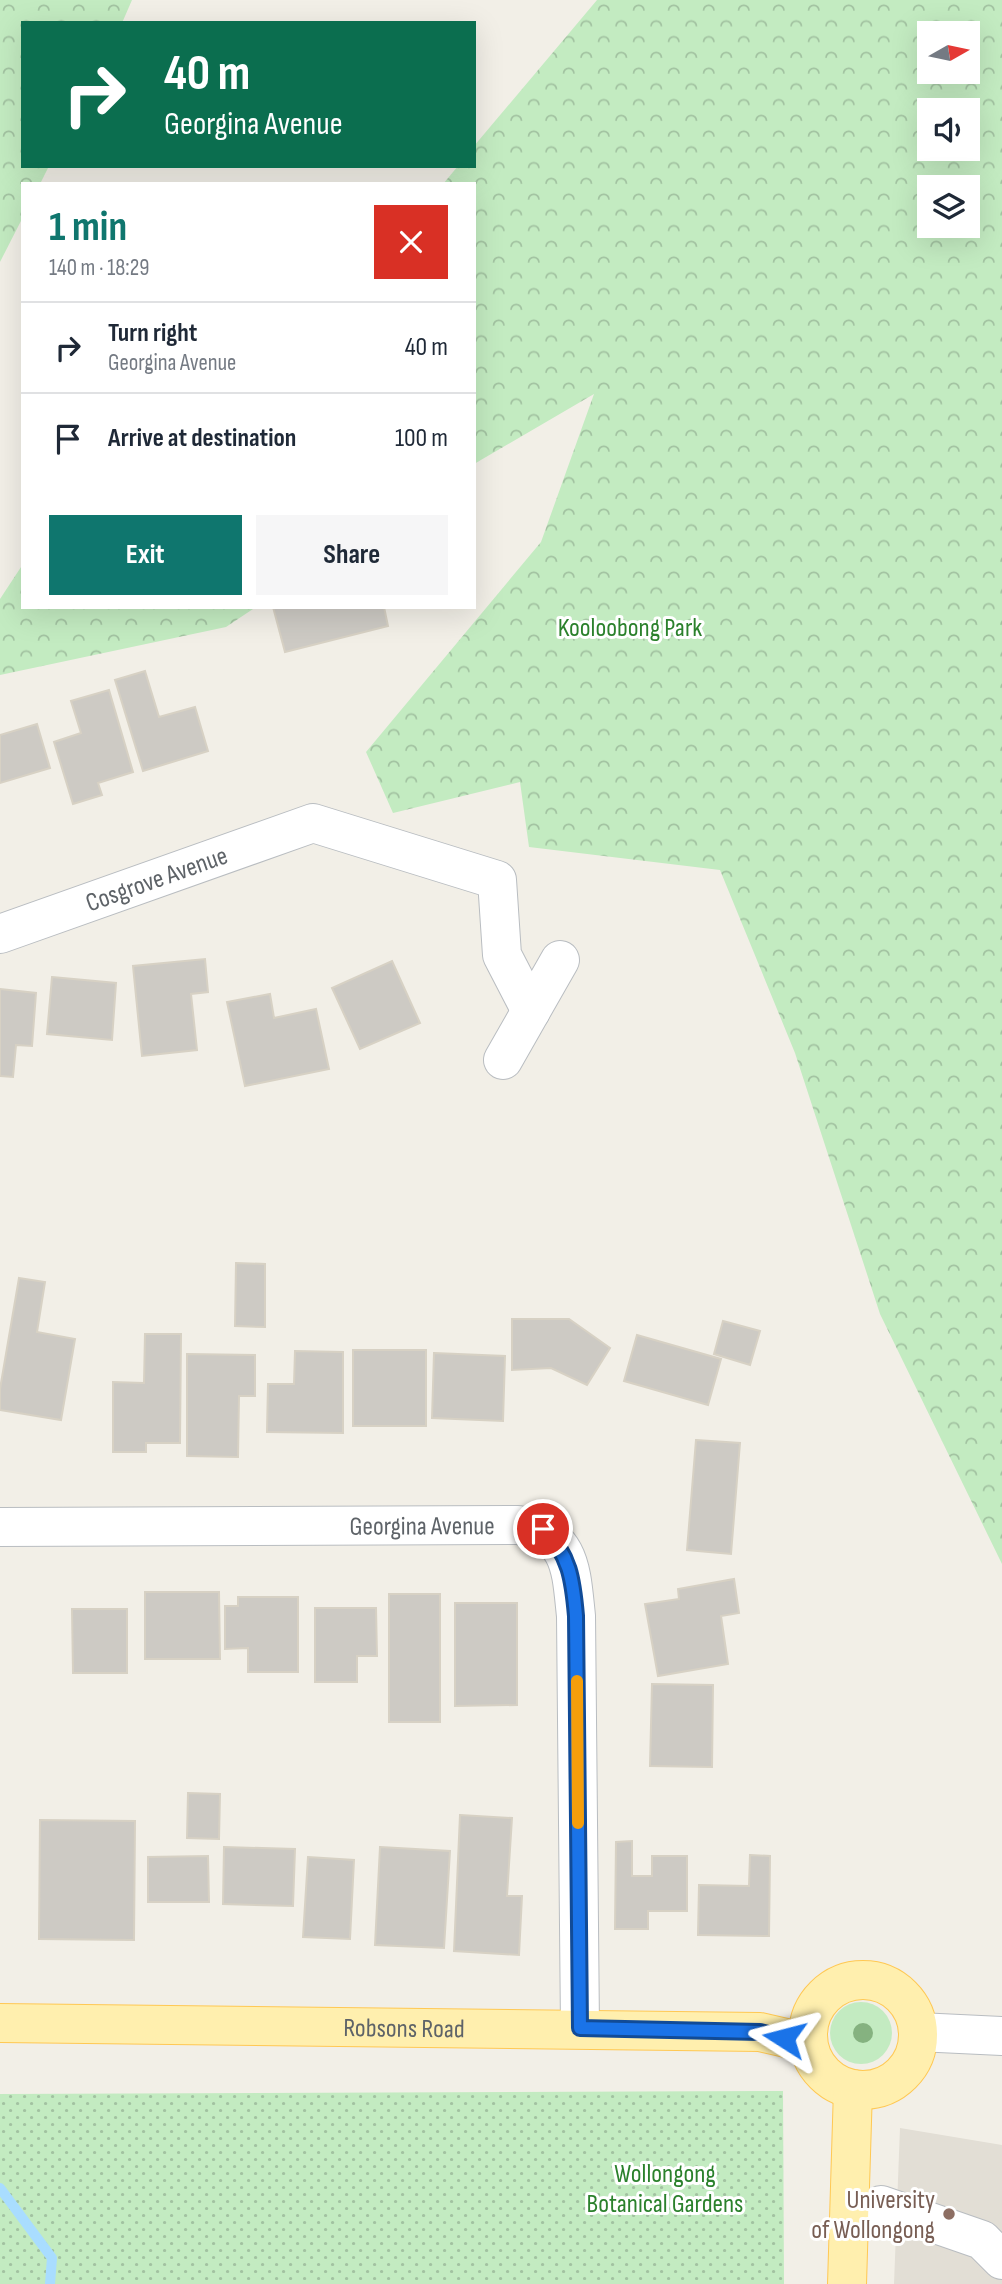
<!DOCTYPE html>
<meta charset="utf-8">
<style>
:root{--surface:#fff;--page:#f6f6f7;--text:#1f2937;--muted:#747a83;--line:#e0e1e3;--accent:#0f766e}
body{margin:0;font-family:"Sofia Sans Condensed",sans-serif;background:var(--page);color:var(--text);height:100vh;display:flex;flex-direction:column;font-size:26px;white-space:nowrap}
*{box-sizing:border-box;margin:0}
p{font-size:23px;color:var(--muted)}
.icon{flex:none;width:38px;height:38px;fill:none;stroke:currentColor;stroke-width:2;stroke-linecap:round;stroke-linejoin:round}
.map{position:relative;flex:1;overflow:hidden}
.details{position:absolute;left:21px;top:182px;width:455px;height:427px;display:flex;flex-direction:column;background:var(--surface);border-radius:0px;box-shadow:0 7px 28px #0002}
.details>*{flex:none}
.guide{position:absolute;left:21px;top:21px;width:455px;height:147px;border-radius:0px;box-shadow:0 7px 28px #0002;background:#0b6e4f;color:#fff;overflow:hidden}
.needle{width:46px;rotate:81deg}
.tools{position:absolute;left:917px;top:21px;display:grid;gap:14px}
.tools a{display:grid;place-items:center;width:63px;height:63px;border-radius:0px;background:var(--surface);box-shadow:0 7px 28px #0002;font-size:35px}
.pin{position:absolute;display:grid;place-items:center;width:60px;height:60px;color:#fff;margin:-30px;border:4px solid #fff;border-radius:50%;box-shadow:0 2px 7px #0007}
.me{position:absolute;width:77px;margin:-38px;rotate:279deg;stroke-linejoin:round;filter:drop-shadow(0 0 5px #0008)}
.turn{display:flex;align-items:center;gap:24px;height:147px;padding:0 28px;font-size:32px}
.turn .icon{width:91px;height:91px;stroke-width:2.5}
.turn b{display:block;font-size:49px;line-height:60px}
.round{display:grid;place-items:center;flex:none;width:74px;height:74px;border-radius:0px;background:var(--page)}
.overview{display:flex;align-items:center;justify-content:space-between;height:119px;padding:0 28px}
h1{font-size:42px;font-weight:700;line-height:52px;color:var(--accent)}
.cta{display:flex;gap:14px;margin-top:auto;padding:14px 28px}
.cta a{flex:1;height:80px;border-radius:0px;background:var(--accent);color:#fff;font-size:28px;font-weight:700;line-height:80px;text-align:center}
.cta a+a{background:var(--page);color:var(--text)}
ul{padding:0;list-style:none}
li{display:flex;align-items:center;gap:21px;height:91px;padding:0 28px;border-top:2px solid var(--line)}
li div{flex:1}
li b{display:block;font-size:26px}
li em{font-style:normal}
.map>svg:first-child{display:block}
.education{fill:#e2ded5}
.grass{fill:#c3ebc1}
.forest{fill:url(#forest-crowns);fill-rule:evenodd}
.garden{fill:url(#garden-dots)}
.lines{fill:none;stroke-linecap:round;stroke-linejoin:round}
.stream{stroke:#a9ddff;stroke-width:10}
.building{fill:#cdcac4;stroke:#d7d1c4;stroke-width:2}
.minor-casing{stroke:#b9bdc1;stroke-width:40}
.major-casing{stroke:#ffc853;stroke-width:40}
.minor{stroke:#fff;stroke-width:38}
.major{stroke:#ffefae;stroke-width:38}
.tree{fill:#85b280}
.route-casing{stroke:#114b97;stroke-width:18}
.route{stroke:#1a73e8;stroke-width:12}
.slow{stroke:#f59e0b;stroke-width:12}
.education-dot{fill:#8d6e63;stroke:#fff;stroke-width:2.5}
.labels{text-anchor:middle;stroke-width:6;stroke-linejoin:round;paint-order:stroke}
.park-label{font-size:26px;fill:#2b812c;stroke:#fff}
.street-label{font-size:26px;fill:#5e6368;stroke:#fff}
.education-label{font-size:26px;fill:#785e54;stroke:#fff;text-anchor:end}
</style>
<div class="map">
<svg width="1002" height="2284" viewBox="0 0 1002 2284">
<defs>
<pattern id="forest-crowns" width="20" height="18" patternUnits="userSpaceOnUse" patternTransform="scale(1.75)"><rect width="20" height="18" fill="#c3ebc1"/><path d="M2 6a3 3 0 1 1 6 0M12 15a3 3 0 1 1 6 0" fill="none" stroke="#a2c2a1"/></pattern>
<pattern id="garden-dots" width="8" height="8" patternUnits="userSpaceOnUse" patternTransform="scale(1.75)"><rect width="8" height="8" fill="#c3ebc1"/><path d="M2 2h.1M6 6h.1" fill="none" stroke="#a2c2a1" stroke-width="1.8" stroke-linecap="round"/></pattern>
</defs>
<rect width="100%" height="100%" fill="#f2efe7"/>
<path class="education" d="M900,2128l102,17v139h-108z"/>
<path class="grass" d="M830 2033a31 31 0 1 1 62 0a31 31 0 1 1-62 0Z"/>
<path class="forest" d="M0,0h132l-10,23h-99v143h26l-9,18h-17v33l-23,45z
M597,0h405v1564l-122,-250 -85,-261 -75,-183 -191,-23 -9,-65 -127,31 -27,-61 175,-210 53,-148 -120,70v-280h-31l15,-18h16v-20zM929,33h39v39h-39zM968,110v39h-39v-39zM929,187h39v39h-39z
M23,564v43h233l-30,20 -226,48v-76z"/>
<path class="garden" d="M783,2091l1,193h-784v-190z"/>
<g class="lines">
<path class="stream" d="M0,2188l52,70 -2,26"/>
</g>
<path class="building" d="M273,607h111l4,19 -103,26z
M145,671l14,46 36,-10 13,44 -65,20 -28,-91z
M109,690l24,82 -35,11 4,12 -29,9 -19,-62 27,-9 -10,-32z
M37,724l13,44 -50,15v-48z
M205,959l3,33 -17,2 6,56 -55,6 -9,-90z
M392,961l28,62 -60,26 -28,-61z
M52,977l64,6 -4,57 -65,-6z
M0,989l36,4 -4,53 -16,-1 -3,32 -13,-1z
M270,994l4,24 42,-9 13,60 -84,17 -18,-84z
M236,1263l29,1v63l-30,-1z
M19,1278l26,4 -8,50 38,7 -14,81 -61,-10v-21z
M512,1319h57l41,29 -23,37 -36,-17 -39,2z
M723,1321l37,10 -10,34 -36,-11z
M145,1334h36l-1,109h-34v9h-33v-70l31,1z
M637,1335l84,24 -13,46 -84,-24z
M353,1350h73v76h-73z
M295,1351l48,1v81l-76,-1 1,-48h26z
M434,1353l71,3 -2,65 -71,-3z
M187,1354l68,1v41h-16l-1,61 -51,-1z
M696,1440l44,3 -9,111 -44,-4z
M734,1579l5,34 -18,3 7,48 -70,12 -13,-72 34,-5 -1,-10z
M145,1592h74l1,67h-75z
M389,1594h51v128h-51z
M238,1597h60v75h-50v-24l-23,1v-43h13z
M455,1603h62v102l-62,1z
M315,1608h61l1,48h-20v26h-42z
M72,1609h55v64h-54z
M652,1684l61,1 -1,82 -62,-1z
M188,1793l32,1 -1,45 -32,-1z
M460,1815l52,3 -5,78h15l-3,59 -65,-4z
M40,1820l95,1 -1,119 -95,-1z
M632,1841v35h20v-20h35v55h-39v18h-33l1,-87z
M224,1847l71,2 -2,57 -70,-2z
M380,1847l70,4 -6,97 -69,-3z
M750,1855l20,1 -1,80 -71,-1 1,-50 50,1z
M208,1856l1,46h-61v-45z
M308,1857l46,3 -4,79 -47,-2z"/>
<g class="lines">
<g class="minor-casing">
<g id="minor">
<path id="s1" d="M0,934l313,-111 184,57 5,75 29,56"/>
<path d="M503,1060l57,-100"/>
<path id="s2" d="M0,1527l518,-2c54,9 53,45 58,91l4,412"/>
<path d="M918,2032l84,4"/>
<path d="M847,2226l34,-21 101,35 20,20"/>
</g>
</g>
<g class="major-casing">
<g id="major">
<circle cx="863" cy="2035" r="55"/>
<path id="s3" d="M0,2023l760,9 48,11"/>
<path d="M847,2284l6,-195"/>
</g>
</g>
<use href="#minor" class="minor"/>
<use href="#major" class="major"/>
</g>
<circle class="tree" cx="863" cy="2033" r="10"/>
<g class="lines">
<g class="route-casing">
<path id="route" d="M543,1529c27,25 30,52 33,87l4,412 180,4 24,6"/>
</g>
<use href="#route" class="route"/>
<path class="slow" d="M577,1681l1,142"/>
</g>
<circle class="education-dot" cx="949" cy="2214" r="7"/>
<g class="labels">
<g class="park-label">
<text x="630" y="636">Kooloobong Park</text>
<text x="665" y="2182">Wollongong<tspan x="665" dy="30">Botanical Gardens</tspan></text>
</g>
<g class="street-label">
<text dy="9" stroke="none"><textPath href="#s1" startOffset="166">Cosgrove Avenue</textPath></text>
<text dy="9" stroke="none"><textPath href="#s2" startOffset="422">Georgina Avenue</textPath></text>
<text dy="9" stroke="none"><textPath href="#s3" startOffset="404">Robsons Road</textPath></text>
</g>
<g class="education-label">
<text x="935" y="2208">University<tspan x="935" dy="30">of Wollongong</tspan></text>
</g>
</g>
</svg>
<div class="tools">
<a><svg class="needle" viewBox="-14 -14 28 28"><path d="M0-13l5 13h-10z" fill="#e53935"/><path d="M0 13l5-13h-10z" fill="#747a83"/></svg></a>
<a><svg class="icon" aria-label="sound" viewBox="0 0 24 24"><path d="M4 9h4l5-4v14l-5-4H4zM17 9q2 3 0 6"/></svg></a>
<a><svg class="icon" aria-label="layers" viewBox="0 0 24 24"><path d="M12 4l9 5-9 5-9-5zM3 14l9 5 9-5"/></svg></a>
</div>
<div class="pin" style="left:543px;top:1529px;background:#d93025"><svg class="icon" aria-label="arrive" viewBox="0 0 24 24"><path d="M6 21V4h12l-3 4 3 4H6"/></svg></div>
<svg class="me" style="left:784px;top:2038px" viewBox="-20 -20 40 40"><path d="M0-17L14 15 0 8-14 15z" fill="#1a73e8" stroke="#fff" stroke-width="4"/></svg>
<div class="guide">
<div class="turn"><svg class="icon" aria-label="right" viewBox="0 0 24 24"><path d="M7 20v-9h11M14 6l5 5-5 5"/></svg><div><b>40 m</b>Georgina Avenue</div></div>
</div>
<section class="details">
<div class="overview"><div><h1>1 min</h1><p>140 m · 18:29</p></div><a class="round" style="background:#d93025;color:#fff"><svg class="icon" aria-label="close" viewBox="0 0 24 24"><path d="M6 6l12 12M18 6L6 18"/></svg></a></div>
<ul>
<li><svg class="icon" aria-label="right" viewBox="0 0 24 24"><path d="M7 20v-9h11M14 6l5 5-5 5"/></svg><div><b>Turn right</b><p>Georgina Avenue</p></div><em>40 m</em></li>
<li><svg class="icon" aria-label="arrive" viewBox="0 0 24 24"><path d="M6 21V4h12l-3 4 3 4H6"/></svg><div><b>Arrive at destination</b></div><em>100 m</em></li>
</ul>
<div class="cta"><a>Exit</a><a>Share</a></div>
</section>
</div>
